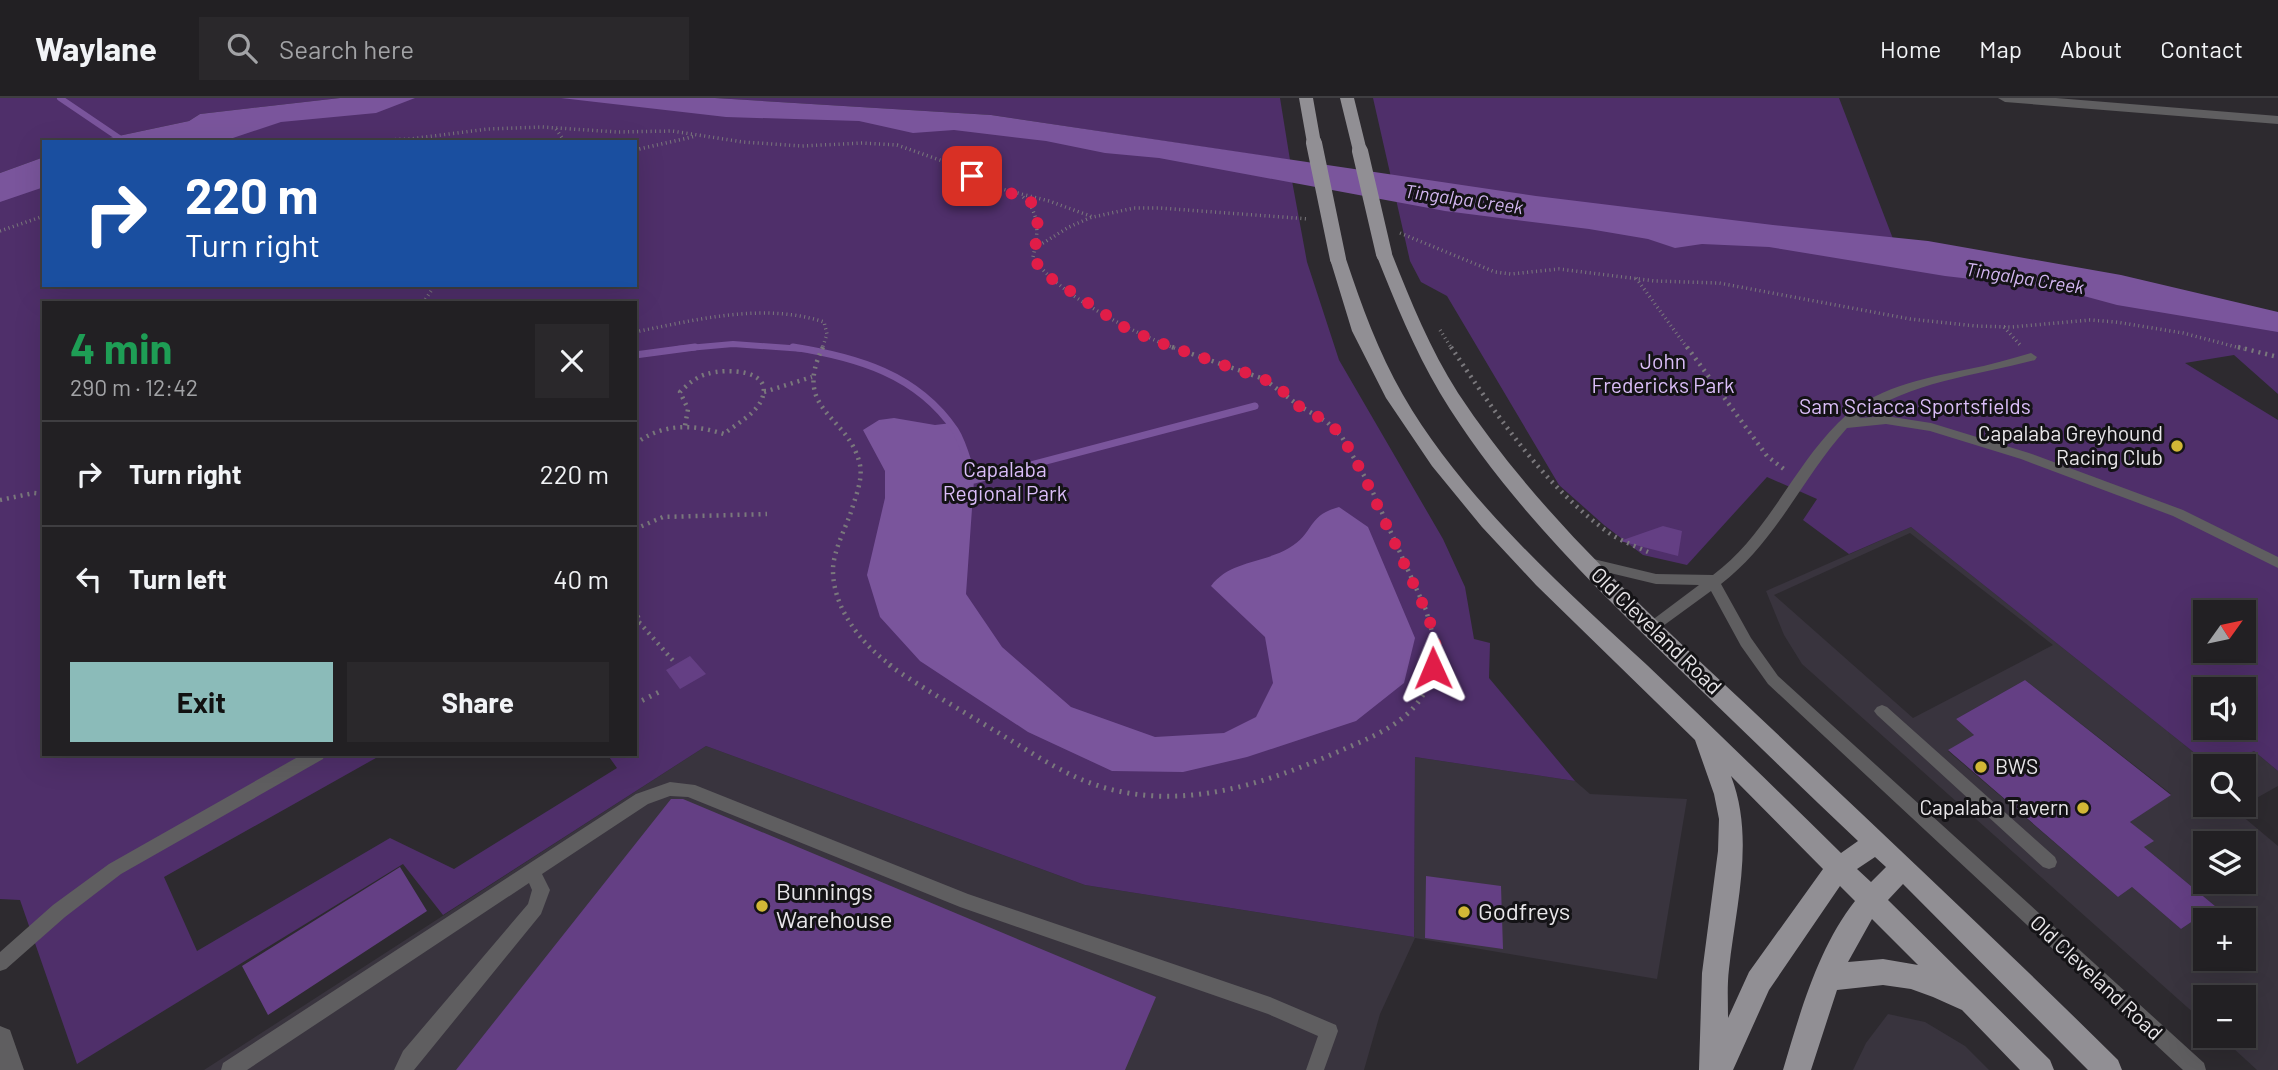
<!DOCTYPE html>
<meta charset="utf-8">
<style>
:root{--surface:#222023;--page:#2a282b;--text:#f1f3f6;--muted:#a2a3a6;--line:#3f3e41;--accent:#8bbbb9}
body{margin:0;font-family:Barlow,sans-serif;background:var(--page);color:var(--text);height:100vh;display:flex;flex-direction:column;font-size:26px;white-space:nowrap}
*{box-sizing:border-box;margin:0}
p{font-size:23px;color:var(--muted)}
.icon{flex:none;width:38px;height:38px;fill:none;stroke:currentColor;stroke-width:2;stroke-linecap:round;stroke-linejoin:round}
.map{position:relative;flex:1;overflow:hidden}
.side{position:absolute;left:42px;top:203px;width:595px;height:455px;display:flex;flex-direction:column;background:var(--surface);border-radius:0px;box-shadow:0 7px 28px #0002,0 0 0 2px var(--line)}
.side>*{flex:none}
.top-card{position:absolute;left:42px;top:42px;width:595px;height:147px;border-radius:0px;box-shadow:0 7px 28px #0002,0 0 0 2px var(--line);background:#1a4fa0;color:#fff;overflow:hidden}
.needle{width:46px;rotate:57deg}
.fabs{position:absolute;left:2193px;top:502px;display:grid;gap:14px}
.fabs a{display:grid;place-items:center;width:63px;height:63px;border-radius:0px;background:var(--surface);box-shadow:0 7px 28px #0002,0 0 0 2px var(--line);font-size:35px}
.pin{position:absolute;display:grid;place-items:center;width:60px;height:60px;color:#fff;margin:-30px;border-radius:14px;box-shadow:0 4px 10px #0006}
.me{position:absolute;width:77px;margin:-38px;rotate:359deg;stroke-linejoin:round;filter:drop-shadow(0 0 5px #0008)}
.turn{display:flex;align-items:center;gap:24px;height:147px;padding:0 28px;font-size:32px}
.turn .icon{width:91px;height:91px;stroke-width:2.5}
.turn b{display:block;font-size:49px;line-height:60px}
.round{display:grid;place-items:center;flex:none;width:74px;height:74px;border-radius:0px;background:var(--page)}
.summary{display:flex;align-items:center;justify-content:space-between;height:119px;padding:0 28px}
h1{font-size:42px;font-weight:700;line-height:52px;color:#1e9e55}
.primary-button{display:flex;gap:14px;margin-top:auto;padding:14px 28px}
.primary-button a{flex:1;height:80px;border-radius:0px;background:var(--accent);color:#111;font-size:28px;font-weight:700;line-height:80px;text-align:center}
.primary-button a+a{background:var(--page);color:var(--text)}
ul{padding:0;list-style:none}
li{display:flex;align-items:center;gap:21px;height:105px;padding:0 28px;border-top:2px solid var(--line)}
li div{flex:1}
li b{display:block;font-size:26px}
li em{font-style:normal}
header{display:flex;align-items:center;gap:42px;box-sizing:border-box;height:98px;padding:0 35px;background:var(--surface);border-bottom:2px solid var(--line)}
header strong{font-size:33px}
nav{display:flex;gap:38px;margin-inline-start:auto;font-size:24px}
.search{width:490px;height:63px;background:var(--page);display:flex;align-items:center;gap:18px;box-sizing:border-box;padding:0 24px;border-radius:0px;color:var(--muted);font-size:26px}
.map>svg:first-child{display:block}
.built{fill:#39343e;fill-rule:evenodd}
.green{fill:#4f2f6a;fill-rule:evenodd}
.water{fill:#7a559c}
.lines{fill:none;stroke-linecap:round;stroke-linejoin:round}
.stream-far1{stroke:#7a559c;stroke-width:6}
.stream{stroke:#7a559c;stroke-width:7}
.building{fill:#643f84}
.path-far2{stroke:#7a787c;stroke-width:3.5;stroke-dasharray:1 3.5;stroke-linecap:butt}
.path-far1{stroke:#7a787c;stroke-width:4.5;stroke-dasharray:2 5;stroke-linecap:butt}
.path{stroke:#7a787c;stroke-width:5;stroke-dasharray:2 6;stroke-linecap:butt}
.lane{fill:#5f5e60;fill-rule:evenodd}
.street{fill:#5f5e60;fill-rule:evenodd}
.primary{fill:#918f94;fill-rule:evenodd}
.primary-bridge{stroke:#918f94;stroke-width:16}
.route{stroke:#e11d48;stroke-width:12;stroke-dasharray:0 21.6}
.poi-dot{fill:#d2b736;stroke:#141316;stroke-width:2.5}
.labels{text-anchor:middle;stroke-width:6;stroke-linejoin:round;paint-order:stroke}
.far-water-label{font-size:19px;font-style:italic;fill:#d3b6f1;stroke:#141316}
.park-label{font-size:21px;fill:#dbbef9;stroke:#141316}
.poi-label{font-size:21px;fill:#e9e7ea;stroke:#141316;text-anchor:end}
.street-label{font-size:21px;fill:#e9e7ea;stroke:#141316}
.near-poi-label{font-size:24px;fill:#e9e7ea;stroke:#141316;text-anchor:start}
</style>
<header>
<strong>Waylane</strong>
<div class="search"><svg class="icon" aria-label="search" viewBox="0 0 24 24"><circle cx="10" cy="10" r="6"/><path d="M15 15l6 6"/></svg>Search here</div>
<nav><a>Home</a><a>Map</a><a>About</a><a>Contact</a></nav>
</header>
<div class="map">
<svg width="2278" height="972" viewBox="0 0 2278 972">
<rect width="100%" height="100%" fill="#2d2a2f"/>
<path class="built" d="M1911,429l300,239h-6v39h38l-8,5 43,36v224h-21l-37,-34h24v-38h-39v25l-403,-359 -18,-29 -18,-44zM1910,435l143,112 -140,73 -139,-123zM2025,582l146,114 -41,28 23,19 -9,6 71,59 -34,23 -49,-42 -14,10 -170,-146 26,-16 -18,-16zM2205,746h39v38h-39zM2205,822h39v39h-39z
M706,648l379,139 329,52 1,-180 160,24 15,13 97,5 -30,180 -242,-41 -35,76 -16,56h-1160z
M2254,653l24,20v15l-34,19v-39h-23z
M1888,916l37,8 40,24 24,24h-136l13,-27z"/>
<path class="green" d="M0,0h340l-140,16 -11,7 -99,21h-46v15l-44,16z
M391,0h256l260,18 383,54 17,92 32,98 104,179 22,48 9,52 16,4 -1,35 86,103 -160,-24 -1,180 -329,-52 -379,-139 -263,169 -40,-51 -326,200 -57,-164 -20,-1v-704l44,-15v105h591v-143h-468zM44,205h591v451h-28l10,14 -163,101 -64,-31 -193,113 -33,-74 219,-123h-339z
M715,0h565l10,62 -299,-45z
M1373,0h466l61,159 378,68v69l-44,-39 -49,8 93,57v351l-24,-20 -33,15h-10l-300,-239 -62,27 -46,-34 14,-21 -50,-22 -80,88 -44,-10 -39,-30 -45,-40 -112,-189 -26,-14 -11,-21zM2205,514h39v39h-39zM2205,592h39v38h-39z"/>
<path class="water" d="M340,0h75l-39,15 -95,9 -60,20h-131l99,-21 11,-7z
M561,0h154l276,17 545,81 237,29 155,16 193,34 157,37v20l-161,-27 -59,-16 -113,-13 -176,-29 -67,-3 -27,4 -27,-9 -59,-10 -144,-18 -286,-53 -54,-5 -59,-12 -92,-11 -41,3 -54,-12 -133,-4z
M44,59v30l-44,15v-29z
M894,320l41,7 17,-2 18,35 4,22 -8,114 36,53 69,60 84,30 69,-4 32,-16 17,-34 -8,-46 -54,-51c18,-25 53,-23 78,-38 26,-15 17,-32 50,-41l29,20 47,111 -11,45 -48,38 -109,36 -64,15 -71,-1 -84,-39 -108,-71 -40,-44 -13,-42 18,-77v-27l-22,-41 16,-10z"/>
<g class="lines">
<path class="stream-far1" d="M60,0l65,44
M677,251l56,-5 71,5"/>
<path class="stream" d="M793,249c63,10 124,27 162,83 9,14 13,34 19,50l281,-74
M635,257l60,-8"/>
</g>
<path class="building" d="M1663,428l19,5 -4,25 -58,-15z
M690,558l16,18 -26,15 -14,-19z
M2025,582l146,115 -41,27 24,19 -10,6 71,59 -34,23 -49,-42 -14,10 -170,-147 26,-15 -18,-16z
M671,701h12l473,198 -31,73h-669z
M400,769l27,44 -159,104 -26,-49z
M1426,778l75,10 2,63 -78,-11z"/>
<g class="lines">
<path class="path-far2" d="M556,31l9,13
M323,44l87,-3 78,-10 54,-2 75,5 55,-1 71,11 59,4 61,-3 34,2 57,20 36,21 59,15 44,16 41,-9h26l149,11
M635,52l61,-14
M1023,99c18,17 15,38 10,60 23,37 102,77 144,92
M0,133l44,-15
M1400,135l95,39 16,2 48,-5 96,12 64,2 191,36 66,7 36,1 78,-7 26,2 67,11 61,16
M1035,150l34,-21 23,-10
M1636,180l52,71
M423,205l12,-18
M2004,229l17,19
M1440,232l12,19
M635,234c60,-12 129,-30 189,-10l3,12 -5,15"/>
<path class="path-far1" d="M823,249c-32,65 26,67 37,118 3,15 -5,33 -9,47 -6,17 -17,38 -18,56 -1,40 29,77 59,98
M1172,249l92,32 34,26 29,17 15,15 28,49 56,124 8,29 -1,27
M1451,249c44,66 93,139 158,186 12,8 26,13 39,19
M1687,249l80,109 18,14
M2238,249l40,10
M764,294l48,-15
M635,346c27,-21 58,-20 89,-10 12,-10 30,-19 37,-33 15,-32 -35,-33 -54,-27 -11,3 -19,10 -27,18l8,17 -3,17
M0,402l34,-7 10,1
M635,431l28,-12 104,-3
M635,504l4,20 -4,8
M639,524l37,42"/>
<path class="path" d="M889,567c36,25 75,47 113,70 30,18 61,39 94,50 84,28 169,-1 246,-35 42,-18 84,-35 91,-85
M635,606l26,-13"/>
<path class="lane" d="M2031,255l6,4 -2,3c-60,16 -124,21 -176,58l27,-2 45,7 98,30 154,57 95,47v11l-105,-52 -152,-57 -91,-28 -44,-7 -39,4c-45,50 -71,114 -126,156l30,54 27,38 426,387 2,7h-23l-415,-386 -27,-38 -30,-55 -59,43 -5,-2 -2,-4 2,-4 52,-39 -43,-1 -71,-17 -7,-5 7,-5 71,17 57,1c54,-40 78,-105 125,-152 36,-36 84,-44 131,-54 21,-4 41,-10 62,-16z
M1882,607l5,2 168,150 2,5 -2,5 -6,2 -6,-2 -166,-152 -3,-4 3,-4z
M303,656h22l-2,5 -202,115 -56,43 -59,52 -6,2v-19l53,-47 56,-41z
M670,684l25,3 273,109 302,103 66,28 2,6 -14,39h-18l12,-34 -50,-22 -308,-107 -272,-110 -18,-1 -22,8 -106,70 8,16 -9,24 -127,156h-20l9,-19 125,-147 4,-14 -3,-7 -282,187h-26l2,-7 413,-269z"/>
<path class="street" d="M1998,0h58l222,18v8l-273,-22z
M0,928l10,4 14,40h-24z"/>
<path class="primary" d="M1299,0h14l8,45 -2,3 -5,1 -7,-4z
M1340,0h14l13,53 -2,3h-10l-2,-3z
M1384,151l8,5c19,48 38,95 66,139 85,129 203,231 314,336 116,110 233,219 346,331l4,10h-34l-185,-186 -15,16 162,160 4,10h-34l-58,-60 -29,-13 -22,-8 -28,-4 -46,5 -26,80h-28c17,-57 35,-122 72,-169l-15,-15 -71,104 -36,80h-34l3,-97 16,-122 1,-32 -5,-25 -19,-54 -159,-155 -54,-58 -50,-61 -46,-68 -34,-67 -22,-72 2,-3h12l2,3c16,48 32,92 57,136 58,101 159,192 244,270 65,62 130,125 194,188l17,-12c-61,-58 -122,-117 -183,-176 -85,-83 -173,-169 -235,-272 -26,-44 -45,-91 -64,-139zM1731,678l92,93 -74,103 -21,46c0,-16 -1,-33 1,-49 7,-64 26,-131 2,-193zM1875,759l11,10 -15,15 -14,-13zM1872,821l46,46 -35,-6 -35,3z"/>
<path class="primary-bridge" d="M1314,45l24,116
M1360,53l24,103"/>
</g>
<g class="lines">
<path class="route" d="M972,78l59,26 8,26 -6,29 10,16 81,54 31,14 109,38 16,9 15,16 34,19 13,13 22,40 65,142 7,28 -3,22"/>
</g>
<g class="poi-dot">
<circle cx="2177" cy="348" r="7"/>
<circle cx="1981" cy="669" r="7"/>
<circle cx="2083" cy="710" r="7"/>
<circle cx="762" cy="808" r="7"/>
<circle cx="1464" cy="814" r="7"/>
</g>
<g class="labels">
<g class="far-water-label">
<text transform="translate(1464 101) rotate(8)" y="7">Tingalpa Creek</text>
<text transform="translate(2025 180) rotate(9)" y="7">Tingalpa Creek</text>
</g>
<g class="park-label">
<text x="1663" y="271">John<tspan x="1663" dy="24">Fredericks Park</tspan></text>
<text x="1915" y="316">Sam Sciacca Sportsfields</text>
<text x="1005" y="379">Capalaba<tspan x="1005" dy="24">Regional Park</tspan></text>
</g>
<g class="poi-label">
<text x="2163" y="343">Capalaba Greyhound<tspan x="2163" dy="24">Racing Club</tspan></text>
<text x="1995" y="676" text-anchor="start">BWS</text>
<text x="2069" y="717">Capalaba Tavern</text>
</g>
<g class="street-label">
<text transform="translate(1656 533) rotate(44)" y="7">Old Cleveland Road</text>
<text transform="translate(2096 880) rotate(43)" y="7">Old Cleveland Road</text>
</g>
<g class="near-poi-label">
<text x="776" y="802">Bunnings<tspan x="776" dy="28">Warehouse</tspan></text>
<text x="1478" y="822">Godfreys</text>
</g>
</g>
</svg>
<div class="fabs">
<a><svg class="needle" viewBox="-14 -14 28 28"><path d="M0-13l5 13h-10z" fill="#e53935"/><path d="M0 13l5-13h-10z" fill="#a2a3a6"/></svg></a>
<a><svg class="icon" aria-label="sound" viewBox="0 0 24 24"><path d="M4 9h4l5-4v14l-5-4H4zM17 9q2 3 0 6"/></svg></a>
<a><svg class="icon" aria-label="search" viewBox="0 0 24 24"><circle cx="10" cy="10" r="6"/><path d="M15 15l6 6"/></svg></a>
<a><svg class="icon" aria-label="layers" viewBox="0 0 24 24"><path d="M12 4l9 5-9 5-9-5zM3 14l9 5 9-5"/></svg></a>
<a>+</a>
<a>−</a>
</div>
<div class="pin" style="left:972px;top:78px;background:#d93025"><svg class="icon" aria-label="arrive" viewBox="0 0 24 24"><path d="M6 21V4h12l-3 4 3 4H6"/></svg></div>
<svg class="me" style="left:1433px;top:570px" viewBox="-20 -20 40 40"><path d="M0-17L14 15 0 8-14 15z" fill="#e11d48" stroke="#fff" stroke-width="4"/></svg>
<div class="top-card">
<div class="turn"><svg class="icon" aria-label="right" viewBox="0 0 24 24"><path d="M7 20v-9h11M14 6l5 5-5 5"/></svg><div><b>220 m</b>Turn right</div></div>
</div>
<section class="side">
<div class="summary"><div><h1>4 min</h1><p>290 m · 12:42</p></div><a class="round"><svg class="icon" aria-label="close" viewBox="0 0 24 24"><path d="M6 6l12 12M18 6L6 18"/></svg></a></div>
<ul>
<li><svg class="icon" aria-label="right" viewBox="0 0 24 24"><path d="M7 20v-9h11M14 6l5 5-5 5"/></svg><div><b>Turn right</b></div><em>220 m</em></li>
<li><svg class="icon" aria-label="left" viewBox="0 0 24 24"><path d="M17 20v-9H6M10 6l-5 5 5 5"/></svg><div><b>Turn left</b></div><em>40 m</em></li>
</ul>
<div class="primary-button"><a>Exit</a><a>Share</a></div>
</section>
</div>
